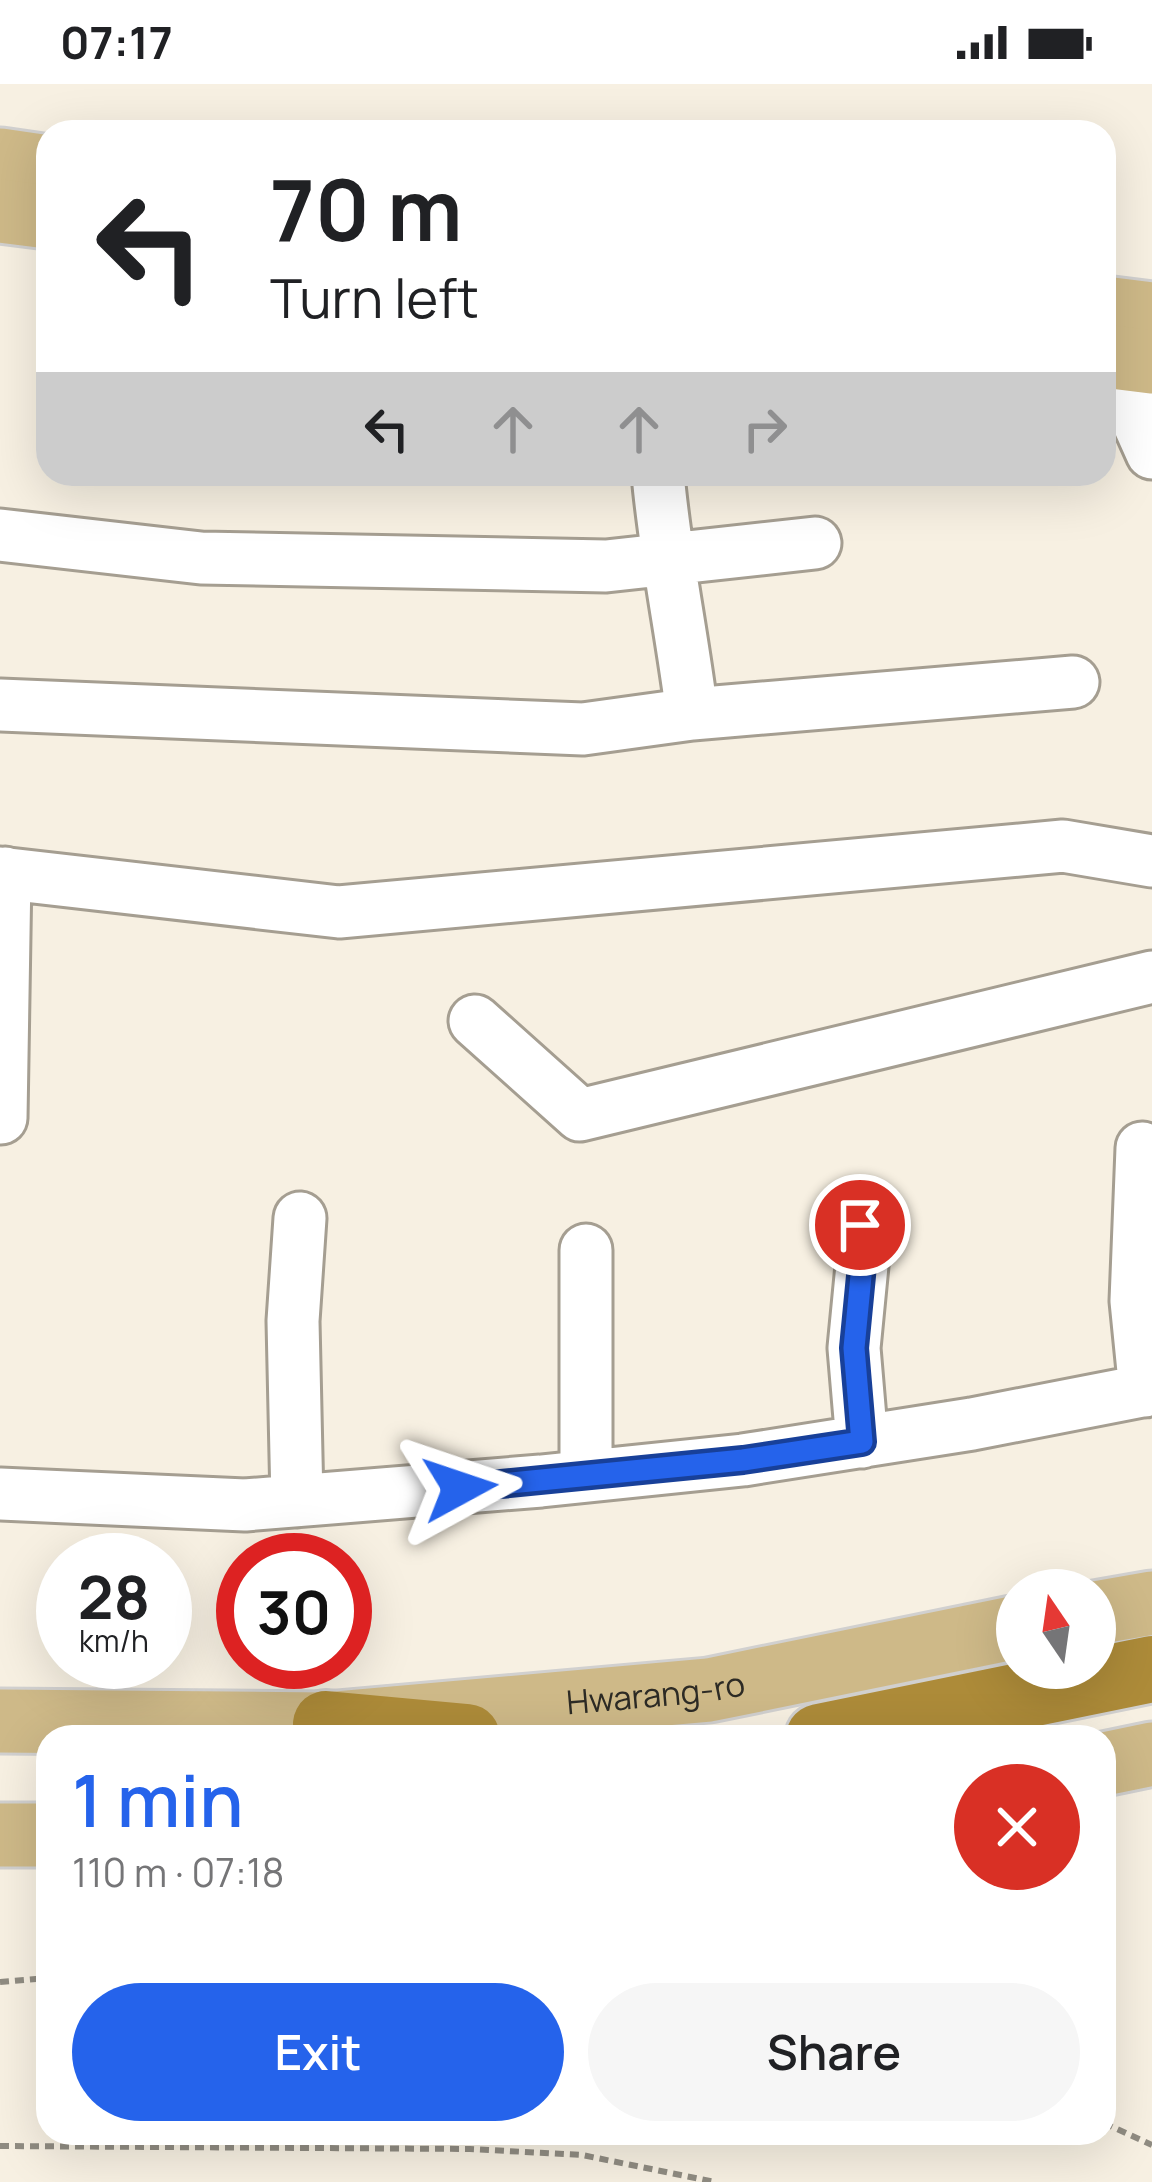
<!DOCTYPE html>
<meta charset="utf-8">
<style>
:root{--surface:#fff;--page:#f6f6f6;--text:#202124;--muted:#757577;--accent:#2563eb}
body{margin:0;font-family:Manrope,sans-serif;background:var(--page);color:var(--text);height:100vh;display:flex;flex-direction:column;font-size:45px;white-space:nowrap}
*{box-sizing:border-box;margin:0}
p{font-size:39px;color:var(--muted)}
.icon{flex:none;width:66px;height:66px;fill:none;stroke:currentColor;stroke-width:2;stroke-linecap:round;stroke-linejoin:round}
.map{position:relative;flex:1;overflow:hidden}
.details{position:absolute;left:36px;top:1641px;width:1080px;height:420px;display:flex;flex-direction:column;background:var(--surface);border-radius:36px;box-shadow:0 12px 48px #0002}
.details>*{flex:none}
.banner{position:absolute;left:36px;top:36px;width:1080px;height:366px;border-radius:36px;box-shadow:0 12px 48px #0002;background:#fff;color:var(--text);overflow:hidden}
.needle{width:78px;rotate:347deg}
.buttons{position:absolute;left:996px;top:1485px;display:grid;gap:24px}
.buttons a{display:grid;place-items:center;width:120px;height:120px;border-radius:50%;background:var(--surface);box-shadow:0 12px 48px #0002;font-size:60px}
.speed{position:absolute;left:36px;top:1449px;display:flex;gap:24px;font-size:60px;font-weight:700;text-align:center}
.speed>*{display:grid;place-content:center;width:156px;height:156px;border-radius:50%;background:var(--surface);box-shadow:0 12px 48px #0002;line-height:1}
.speed small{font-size:30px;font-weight:400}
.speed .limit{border:18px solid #d22;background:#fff;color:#111}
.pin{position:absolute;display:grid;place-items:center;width:102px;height:102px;color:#fff;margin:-51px;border:6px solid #fff;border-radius:50%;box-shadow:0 3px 12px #0007}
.me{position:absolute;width:132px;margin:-66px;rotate:85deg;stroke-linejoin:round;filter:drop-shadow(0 0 9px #0008)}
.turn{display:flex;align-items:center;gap:42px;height:252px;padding:0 36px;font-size:54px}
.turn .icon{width:156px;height:156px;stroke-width:2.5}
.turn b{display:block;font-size:84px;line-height:102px}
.lanes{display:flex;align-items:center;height:114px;padding:0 36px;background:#0003;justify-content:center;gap:60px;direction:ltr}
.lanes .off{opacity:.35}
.round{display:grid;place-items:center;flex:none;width:126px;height:126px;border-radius:63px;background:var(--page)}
.headline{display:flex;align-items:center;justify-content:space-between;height:204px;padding:0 36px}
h1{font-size:72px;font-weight:600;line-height:90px;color:var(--accent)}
.cta{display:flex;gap:24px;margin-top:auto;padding:24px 36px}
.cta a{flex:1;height:138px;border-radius:72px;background:var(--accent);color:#fff;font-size:48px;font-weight:600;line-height:138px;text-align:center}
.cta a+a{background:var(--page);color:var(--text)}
.status{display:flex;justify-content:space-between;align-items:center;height:84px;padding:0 60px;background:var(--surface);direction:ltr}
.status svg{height:33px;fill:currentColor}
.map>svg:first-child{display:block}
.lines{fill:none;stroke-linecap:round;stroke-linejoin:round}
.minor-casing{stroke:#a59e91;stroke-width:57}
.major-casing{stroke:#d1d0cf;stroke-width:69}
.highway-casing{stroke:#d1d0cf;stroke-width:72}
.path{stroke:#908c82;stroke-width:6;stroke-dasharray:9 6;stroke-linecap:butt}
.minor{stroke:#fff;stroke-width:51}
.major{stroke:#ceb988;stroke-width:63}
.highway{stroke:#ad8b39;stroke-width:66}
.route-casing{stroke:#184099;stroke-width:30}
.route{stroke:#2563eb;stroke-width:21}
.labels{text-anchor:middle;stroke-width:12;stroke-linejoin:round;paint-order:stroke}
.street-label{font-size:33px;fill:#2d2b25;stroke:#f7f0e2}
</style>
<div class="status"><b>07:17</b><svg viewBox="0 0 49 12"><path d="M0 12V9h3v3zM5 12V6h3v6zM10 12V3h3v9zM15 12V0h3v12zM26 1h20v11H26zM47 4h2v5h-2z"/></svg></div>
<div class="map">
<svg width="1152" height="2098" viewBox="0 0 1152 2098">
<rect width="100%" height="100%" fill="#f7f0e2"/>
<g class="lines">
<g class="minor-casing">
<path id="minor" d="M1109,273l43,96
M658,390c7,81 24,159 34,240
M0,451l201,23 405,8 209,-23
M0,621l583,24 109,-15 381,-32
M0,789l339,39 724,-66 89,15
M475,937l105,94 572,-138
M1,1034l4,-245
M1142,1064l-6,153 9,90
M860,1141l4,20 -10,103 8,94
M586,1392v-226
M0,1410l245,11 296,-24 202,-21 229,-36 180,-35
M297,1417l-4,-180 7,-103"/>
</g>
<g class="major-casing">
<g id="major">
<path d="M0,76l48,7"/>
<path d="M0,127l48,6"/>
<path d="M1104,224l48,6"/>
<path d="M1104,272l48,6"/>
<path d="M1095,1529l57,-10"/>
<path id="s1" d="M0,1637l326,3 383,-34 308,-63"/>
<path d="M1104,1680l48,-10"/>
<path d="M0,1751h48"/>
</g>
</g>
<g class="highway-casing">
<path id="highway" d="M326,1640l141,13
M819,1653l333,-68"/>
</g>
<path class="path" d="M0,1898l48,-4
M1104,2039l48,22
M0,2062l470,3 112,6 133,27"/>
<use href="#minor" class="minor"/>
<use href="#major" class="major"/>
<use href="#highway" class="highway"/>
</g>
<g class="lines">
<g class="route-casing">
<path id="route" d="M460,1404l283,-28 119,-18 -8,-94 10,-103 -4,-20"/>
</g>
<use href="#route" class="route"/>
</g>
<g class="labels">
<g class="street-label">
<text dy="12" stroke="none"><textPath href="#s1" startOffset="657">Hwarang-ro</textPath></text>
</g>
</g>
</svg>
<div class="buttons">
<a><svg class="needle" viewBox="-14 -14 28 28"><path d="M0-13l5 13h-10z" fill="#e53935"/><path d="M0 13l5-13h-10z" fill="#757577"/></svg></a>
</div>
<div class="speed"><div>28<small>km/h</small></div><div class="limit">30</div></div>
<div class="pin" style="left:860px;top:1141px;background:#d93025"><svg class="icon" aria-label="arrive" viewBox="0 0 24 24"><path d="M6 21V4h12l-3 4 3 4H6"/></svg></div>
<svg class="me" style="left:460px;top:1404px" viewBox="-20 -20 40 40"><path d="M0-17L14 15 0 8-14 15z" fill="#2563eb" stroke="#fff" stroke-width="4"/></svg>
<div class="banner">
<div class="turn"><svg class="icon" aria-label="left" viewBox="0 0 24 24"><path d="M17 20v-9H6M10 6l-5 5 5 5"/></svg><div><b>70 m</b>Turn left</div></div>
<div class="lanes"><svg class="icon" aria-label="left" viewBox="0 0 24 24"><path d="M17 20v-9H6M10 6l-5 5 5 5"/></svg><svg class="icon off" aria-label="ahead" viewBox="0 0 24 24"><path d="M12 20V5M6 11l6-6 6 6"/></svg><svg class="icon off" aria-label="ahead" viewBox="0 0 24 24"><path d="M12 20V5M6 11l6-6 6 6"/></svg><svg class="icon off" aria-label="right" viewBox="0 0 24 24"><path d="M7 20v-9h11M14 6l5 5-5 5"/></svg></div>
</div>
<section class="details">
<div class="headline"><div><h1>1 min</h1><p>110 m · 07:18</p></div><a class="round" style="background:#d93025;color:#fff"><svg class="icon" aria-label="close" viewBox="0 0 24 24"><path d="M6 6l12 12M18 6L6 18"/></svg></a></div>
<div class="cta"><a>Exit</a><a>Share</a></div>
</section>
</div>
